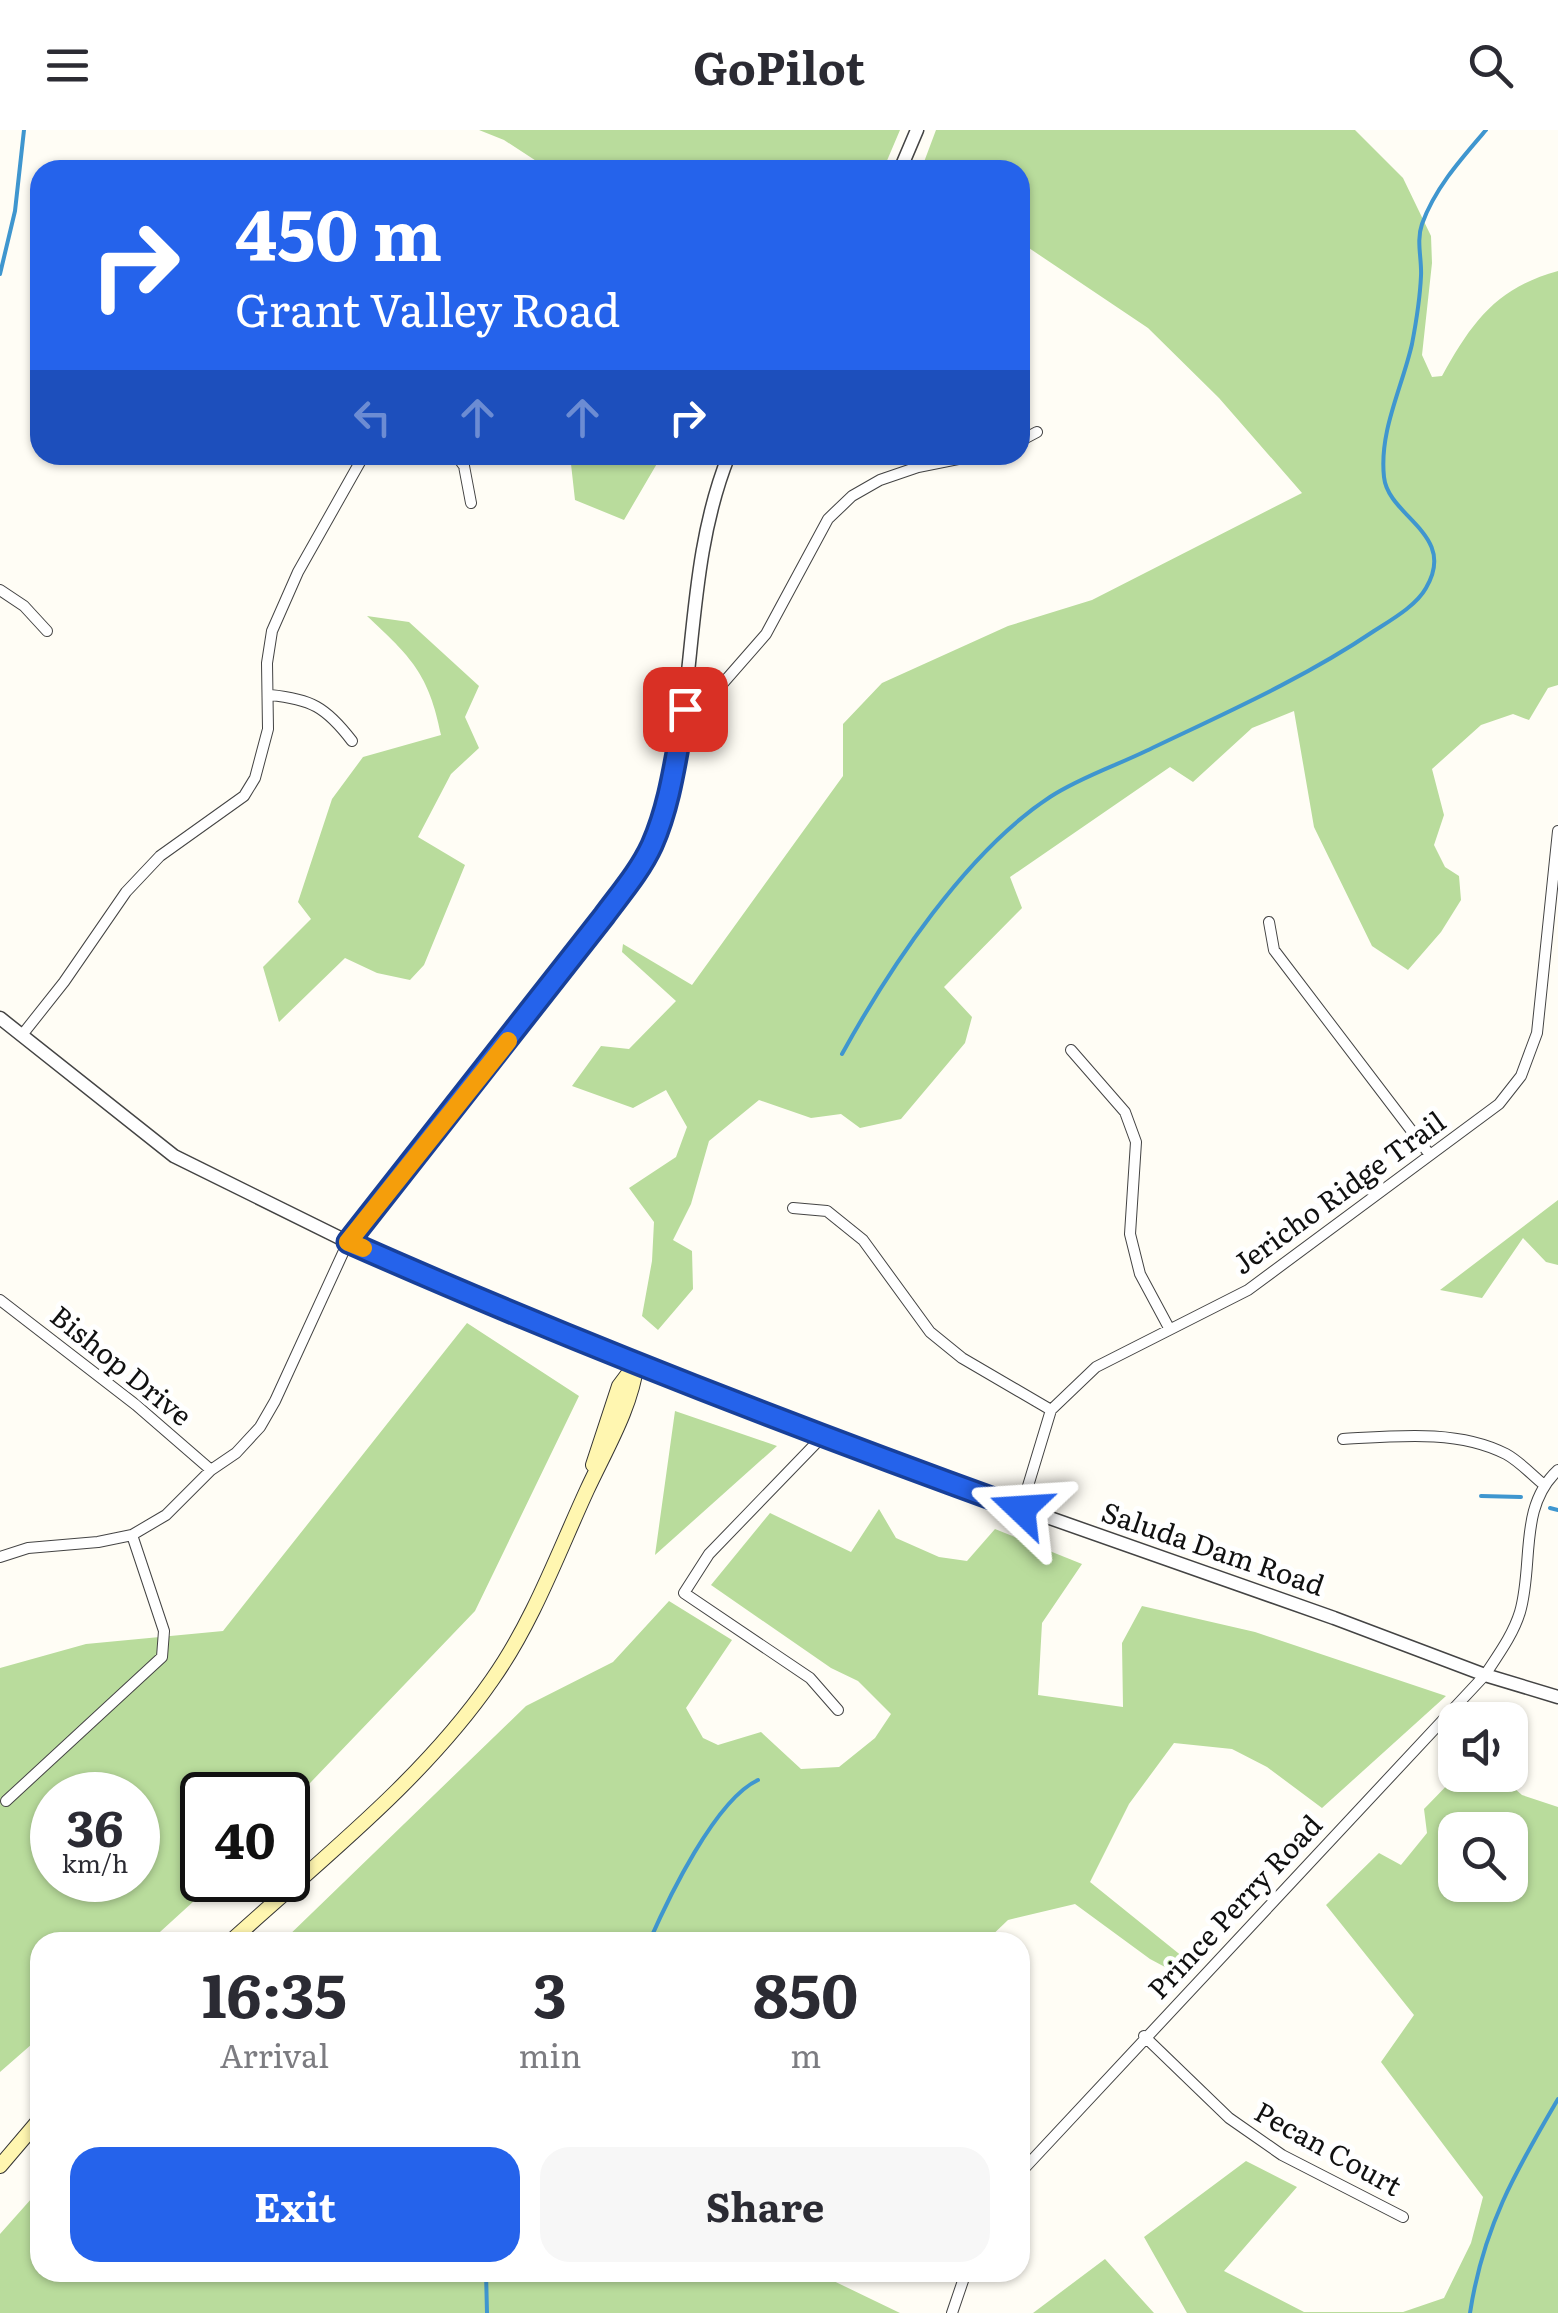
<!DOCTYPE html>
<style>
:root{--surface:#fff;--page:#f7f7f7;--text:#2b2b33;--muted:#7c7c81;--accent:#2563eb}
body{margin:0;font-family:Literata,serif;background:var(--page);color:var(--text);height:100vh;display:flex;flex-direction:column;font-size:38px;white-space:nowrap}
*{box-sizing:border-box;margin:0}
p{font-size:32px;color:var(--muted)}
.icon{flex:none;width:55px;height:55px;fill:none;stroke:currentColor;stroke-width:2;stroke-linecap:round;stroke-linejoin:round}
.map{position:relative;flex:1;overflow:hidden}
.side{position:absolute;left:30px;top:1802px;width:1000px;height:350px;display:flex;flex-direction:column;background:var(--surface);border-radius:30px;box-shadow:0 2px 8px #0004}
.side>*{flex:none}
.banner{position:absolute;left:30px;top:30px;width:1000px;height:305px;border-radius:30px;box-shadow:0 2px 8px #0004;background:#2563eb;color:#fff;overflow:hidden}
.tools{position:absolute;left:1438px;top:1572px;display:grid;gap:20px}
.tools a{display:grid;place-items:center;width:90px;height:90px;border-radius:20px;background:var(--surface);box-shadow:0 2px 8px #0004;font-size:50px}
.speed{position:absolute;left:30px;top:1642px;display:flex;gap:20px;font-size:50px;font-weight:700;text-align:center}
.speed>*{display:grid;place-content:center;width:130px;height:130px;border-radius:50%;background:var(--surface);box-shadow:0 2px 8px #0004;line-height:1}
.speed small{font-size:25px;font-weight:400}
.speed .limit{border:5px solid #111;border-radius:15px;background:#fff;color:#111}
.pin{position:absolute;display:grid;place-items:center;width:85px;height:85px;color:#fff;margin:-42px;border-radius:20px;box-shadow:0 5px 15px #0006}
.me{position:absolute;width:110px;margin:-55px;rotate:290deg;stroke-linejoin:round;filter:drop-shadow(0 0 8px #0008)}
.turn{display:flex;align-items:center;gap:35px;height:210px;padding:0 40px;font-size:45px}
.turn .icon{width:130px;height:130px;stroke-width:2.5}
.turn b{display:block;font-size:70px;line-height:85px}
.lanes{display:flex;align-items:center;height:95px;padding:0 40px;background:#0003;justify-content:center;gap:50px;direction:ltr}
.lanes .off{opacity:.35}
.eta{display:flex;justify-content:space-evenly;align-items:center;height:170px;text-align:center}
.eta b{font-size:60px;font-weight:700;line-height:70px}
.action{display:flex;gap:20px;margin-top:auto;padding:20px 40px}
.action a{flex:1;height:115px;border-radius:30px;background:var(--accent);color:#fff;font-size:40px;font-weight:700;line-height:115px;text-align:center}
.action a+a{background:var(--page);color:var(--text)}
header{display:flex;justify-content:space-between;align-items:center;height:130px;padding:0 40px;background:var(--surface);font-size:45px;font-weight:700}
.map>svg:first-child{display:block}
.forest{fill:#b9dc9c;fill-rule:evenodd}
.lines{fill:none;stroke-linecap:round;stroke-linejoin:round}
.stream{stroke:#3f96cf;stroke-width:4}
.minor-casing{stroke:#444;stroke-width:12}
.tertiary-casing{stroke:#444;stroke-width:15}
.secondary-casing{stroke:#333;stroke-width:16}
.minor{stroke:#fff;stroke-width:10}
.tertiary{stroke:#fff;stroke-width:12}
.secondary{stroke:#fff6b0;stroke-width:14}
.route-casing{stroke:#184099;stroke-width:25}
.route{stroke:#2563eb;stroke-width:18}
.slow{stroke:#f59e0b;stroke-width:18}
.labels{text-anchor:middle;stroke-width:10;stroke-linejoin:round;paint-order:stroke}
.street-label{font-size:28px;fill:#111;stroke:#fff}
</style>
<header><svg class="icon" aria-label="menu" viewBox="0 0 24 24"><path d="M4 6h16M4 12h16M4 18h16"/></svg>GoPilot<svg class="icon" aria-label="search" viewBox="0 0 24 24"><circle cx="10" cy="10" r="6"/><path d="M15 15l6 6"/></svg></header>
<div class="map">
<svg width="1558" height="2183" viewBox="0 0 1558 2183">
<rect width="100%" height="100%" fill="#fffdf5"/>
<path class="forest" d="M479,0h421l-17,40h-333l-46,-30z
M936,0h419l48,48 28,58 1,27 -10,92 10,22 10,-1c30,-54 54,-88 116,-105v414l-10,3 -19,32 -16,-6 -32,11 -49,44 12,46 -10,30 11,22 14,9 2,24 -20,32 -33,38 -36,-24 -58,-119 -20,-116 -42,17 -59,54 -23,-15 -160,110 12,31 -78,79 28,30 -7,26 -64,76 -41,9 -19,-14 -30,4 -52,-18 -50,41 -18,63 -18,36 19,11 1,38 -35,41 -16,-14 10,-55 2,-39 -25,-34 47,-31 11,-30 -21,-37 -33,18 -61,-22 29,-40 28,3 47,-48 -54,-49 1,-8 69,41 151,-209v-52l39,-41 126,-57 84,-26 210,-107 -83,-95 -71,-70 -128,-86v-72h-99z
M570,325h92l-38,65 -49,-20z
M367,486l42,6 70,64 -14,31 14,31 -28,26 -33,63 47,28 -41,100 -14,15 -33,-7 -32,-15 -66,64 -16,-55 48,-48 -13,-17 34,-103 31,-42 78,-22c-12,-61 -30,-78 -74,-119z
M1558,1070v65l-12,-3 -23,-24 -41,60 -42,-8z
M467,1193l112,73 -104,215 -187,195v-11h-86v85h15l-68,62h-109v95l-40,35v-404l86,-24 137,-13zM52,1665h86v85h-86z
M675,1281l102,35 -122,109z
M879,1379l17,29 43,19 28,4 28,-32 87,35 -40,59 -4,72 85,12 -1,-64 20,-37 113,26 191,64 -124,112 -55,-41 -35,-18 -58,-6 -45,61 -39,78 98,79 -8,14 -30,-16 -75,-55 -67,16 -23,22h-703l244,-236 87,-44 56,-61 63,39 -46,68 17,30 15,7 43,-13 40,37 38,-2 36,-29 16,-24 -33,-33 -27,-13 -120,-83 59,-72 81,39z
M1457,1645h42l23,20 36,12v506h-371l-43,-76 102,-76 51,26 -73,84 80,41h99l41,-14 27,-55 12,-46 -102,-135 33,-47 -88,-110 53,-52 22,12 26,-32 -3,-24zM1455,1700h55v55h-55z
M40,2059v83l777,1 83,40h-900v-79z
M1105,2129l49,54h-121z"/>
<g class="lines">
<path class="stream" d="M0,144l15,-63 9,-81
M842,924c48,-87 124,-202 208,-257 29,-19 65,-31 96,-46 77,-37 157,-72 228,-120 17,-11 42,-25 52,-43 32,-54 -38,-71 -42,-111 -5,-46 18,-89 28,-133 4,-21 8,-46 9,-68 1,-17 -5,-35 1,-52 13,-36 39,-65 64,-94
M1481,1366l40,1
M1550,1378l8,2
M649,1812c19,-43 66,-142 109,-162
M486,2142l1,41
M1470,2183c13,-85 45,-141 88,-214"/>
<g class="minor-casing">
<path id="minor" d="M1020,311l17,-9
M456,325l8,11 7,37
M0,460l24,16 23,25
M270,565c41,4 56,12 82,46
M682,600l84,-96 62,-115 24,-23 28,-16 38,-13 60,-12
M1269,792l5,28 156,205
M22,905l42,-53 62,-90 34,-36 84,-60 11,-18 13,-49 -1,-66 5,-32 26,-59 66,-117
M1071,920l54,62 11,30 -6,92 10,40 29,54
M793,1078l34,3 36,29 67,92 32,26 89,52
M0,1170l136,105 75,65
M823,1306l-114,118 -25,39 126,85 28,32
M1343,1309c52,-3 115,-10 163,15 13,7 25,20 37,30
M1021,1379l30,-99 45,-43 152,-77 251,-186 22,-28 16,-43 21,-202
M0,1427l28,-9 70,-6 34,-7 34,-20 45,-45 25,-17 24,-26 15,-26 73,-159
M6,1671l156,-144 2,-26 -32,-96
M1144,1906l85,82 53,37 121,62
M1020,2043l465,-498c13,-20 28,-40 35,-63 14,-48 -2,-105 38,-142
M952,2183l14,-41"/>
</g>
<g class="tertiary-casing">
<path id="tertiary" d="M900,40l17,-40
M0,888l174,138 166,82 106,48 323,130 136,51 429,151 151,57 73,22
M348,1112c72,-89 143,-179 212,-270 36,-47 83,-94 101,-151 38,-119 21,-250 68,-366"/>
</g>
<g class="secondary-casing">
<path id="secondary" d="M593,1335l26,-79 15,-20
M230,1812c90,-82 192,-161 262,-262 41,-58 66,-127 95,-190 19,-41 44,-82 50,-127
M0,2036l40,-47"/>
</g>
<use href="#minor" class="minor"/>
<use href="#tertiary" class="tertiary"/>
<use href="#secondary" class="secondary"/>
</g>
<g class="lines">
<g class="route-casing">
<path id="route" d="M685,579c-9,45 -14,93 -33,136 -12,26 -31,48 -48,71l-256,326c221,98 446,185 673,267"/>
</g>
<use href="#route" class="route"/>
<path class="slow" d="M363,1118l-15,-6 160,-201"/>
</g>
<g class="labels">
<g class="street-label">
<text transform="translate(1339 1063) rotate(-36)" y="10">Jericho Ridge Trail</text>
<text transform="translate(121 1236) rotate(39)" y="10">Bishop Drive</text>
<text transform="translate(1213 1419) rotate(19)" y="10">Saluda Dam Road</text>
<text transform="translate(1235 1777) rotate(-47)" y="10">Prince Perry Road</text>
<text transform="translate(1328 2019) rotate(29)" y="10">Pecan Court</text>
</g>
</g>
</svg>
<div class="tools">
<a><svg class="icon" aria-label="sound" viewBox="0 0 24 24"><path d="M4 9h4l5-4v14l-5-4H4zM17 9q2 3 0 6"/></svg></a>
<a><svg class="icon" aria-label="search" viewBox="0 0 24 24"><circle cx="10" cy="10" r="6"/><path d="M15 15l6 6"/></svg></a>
</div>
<div class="speed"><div>36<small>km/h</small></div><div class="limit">40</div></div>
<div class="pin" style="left:685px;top:579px;background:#d93025"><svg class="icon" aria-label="arrive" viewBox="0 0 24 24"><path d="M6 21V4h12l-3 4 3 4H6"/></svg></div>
<svg class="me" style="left:1021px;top:1379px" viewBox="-20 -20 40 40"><path d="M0-17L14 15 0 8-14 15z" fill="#2563eb" stroke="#fff" stroke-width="4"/></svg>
<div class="banner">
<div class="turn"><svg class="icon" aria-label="right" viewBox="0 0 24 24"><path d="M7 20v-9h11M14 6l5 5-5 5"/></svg><div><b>450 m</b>Grant Valley Road</div></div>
<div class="lanes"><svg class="icon off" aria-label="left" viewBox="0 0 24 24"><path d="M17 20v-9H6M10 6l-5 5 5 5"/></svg><svg class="icon off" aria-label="ahead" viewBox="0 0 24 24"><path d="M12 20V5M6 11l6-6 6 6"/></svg><svg class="icon off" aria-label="ahead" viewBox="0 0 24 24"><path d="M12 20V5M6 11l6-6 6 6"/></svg><svg class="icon" aria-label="right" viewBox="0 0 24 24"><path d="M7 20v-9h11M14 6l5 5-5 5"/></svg></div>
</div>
<section class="side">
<div class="eta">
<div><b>16:35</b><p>Arrival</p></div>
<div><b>3</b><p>min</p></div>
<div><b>850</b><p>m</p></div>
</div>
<div class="action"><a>Exit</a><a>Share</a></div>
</section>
</div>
